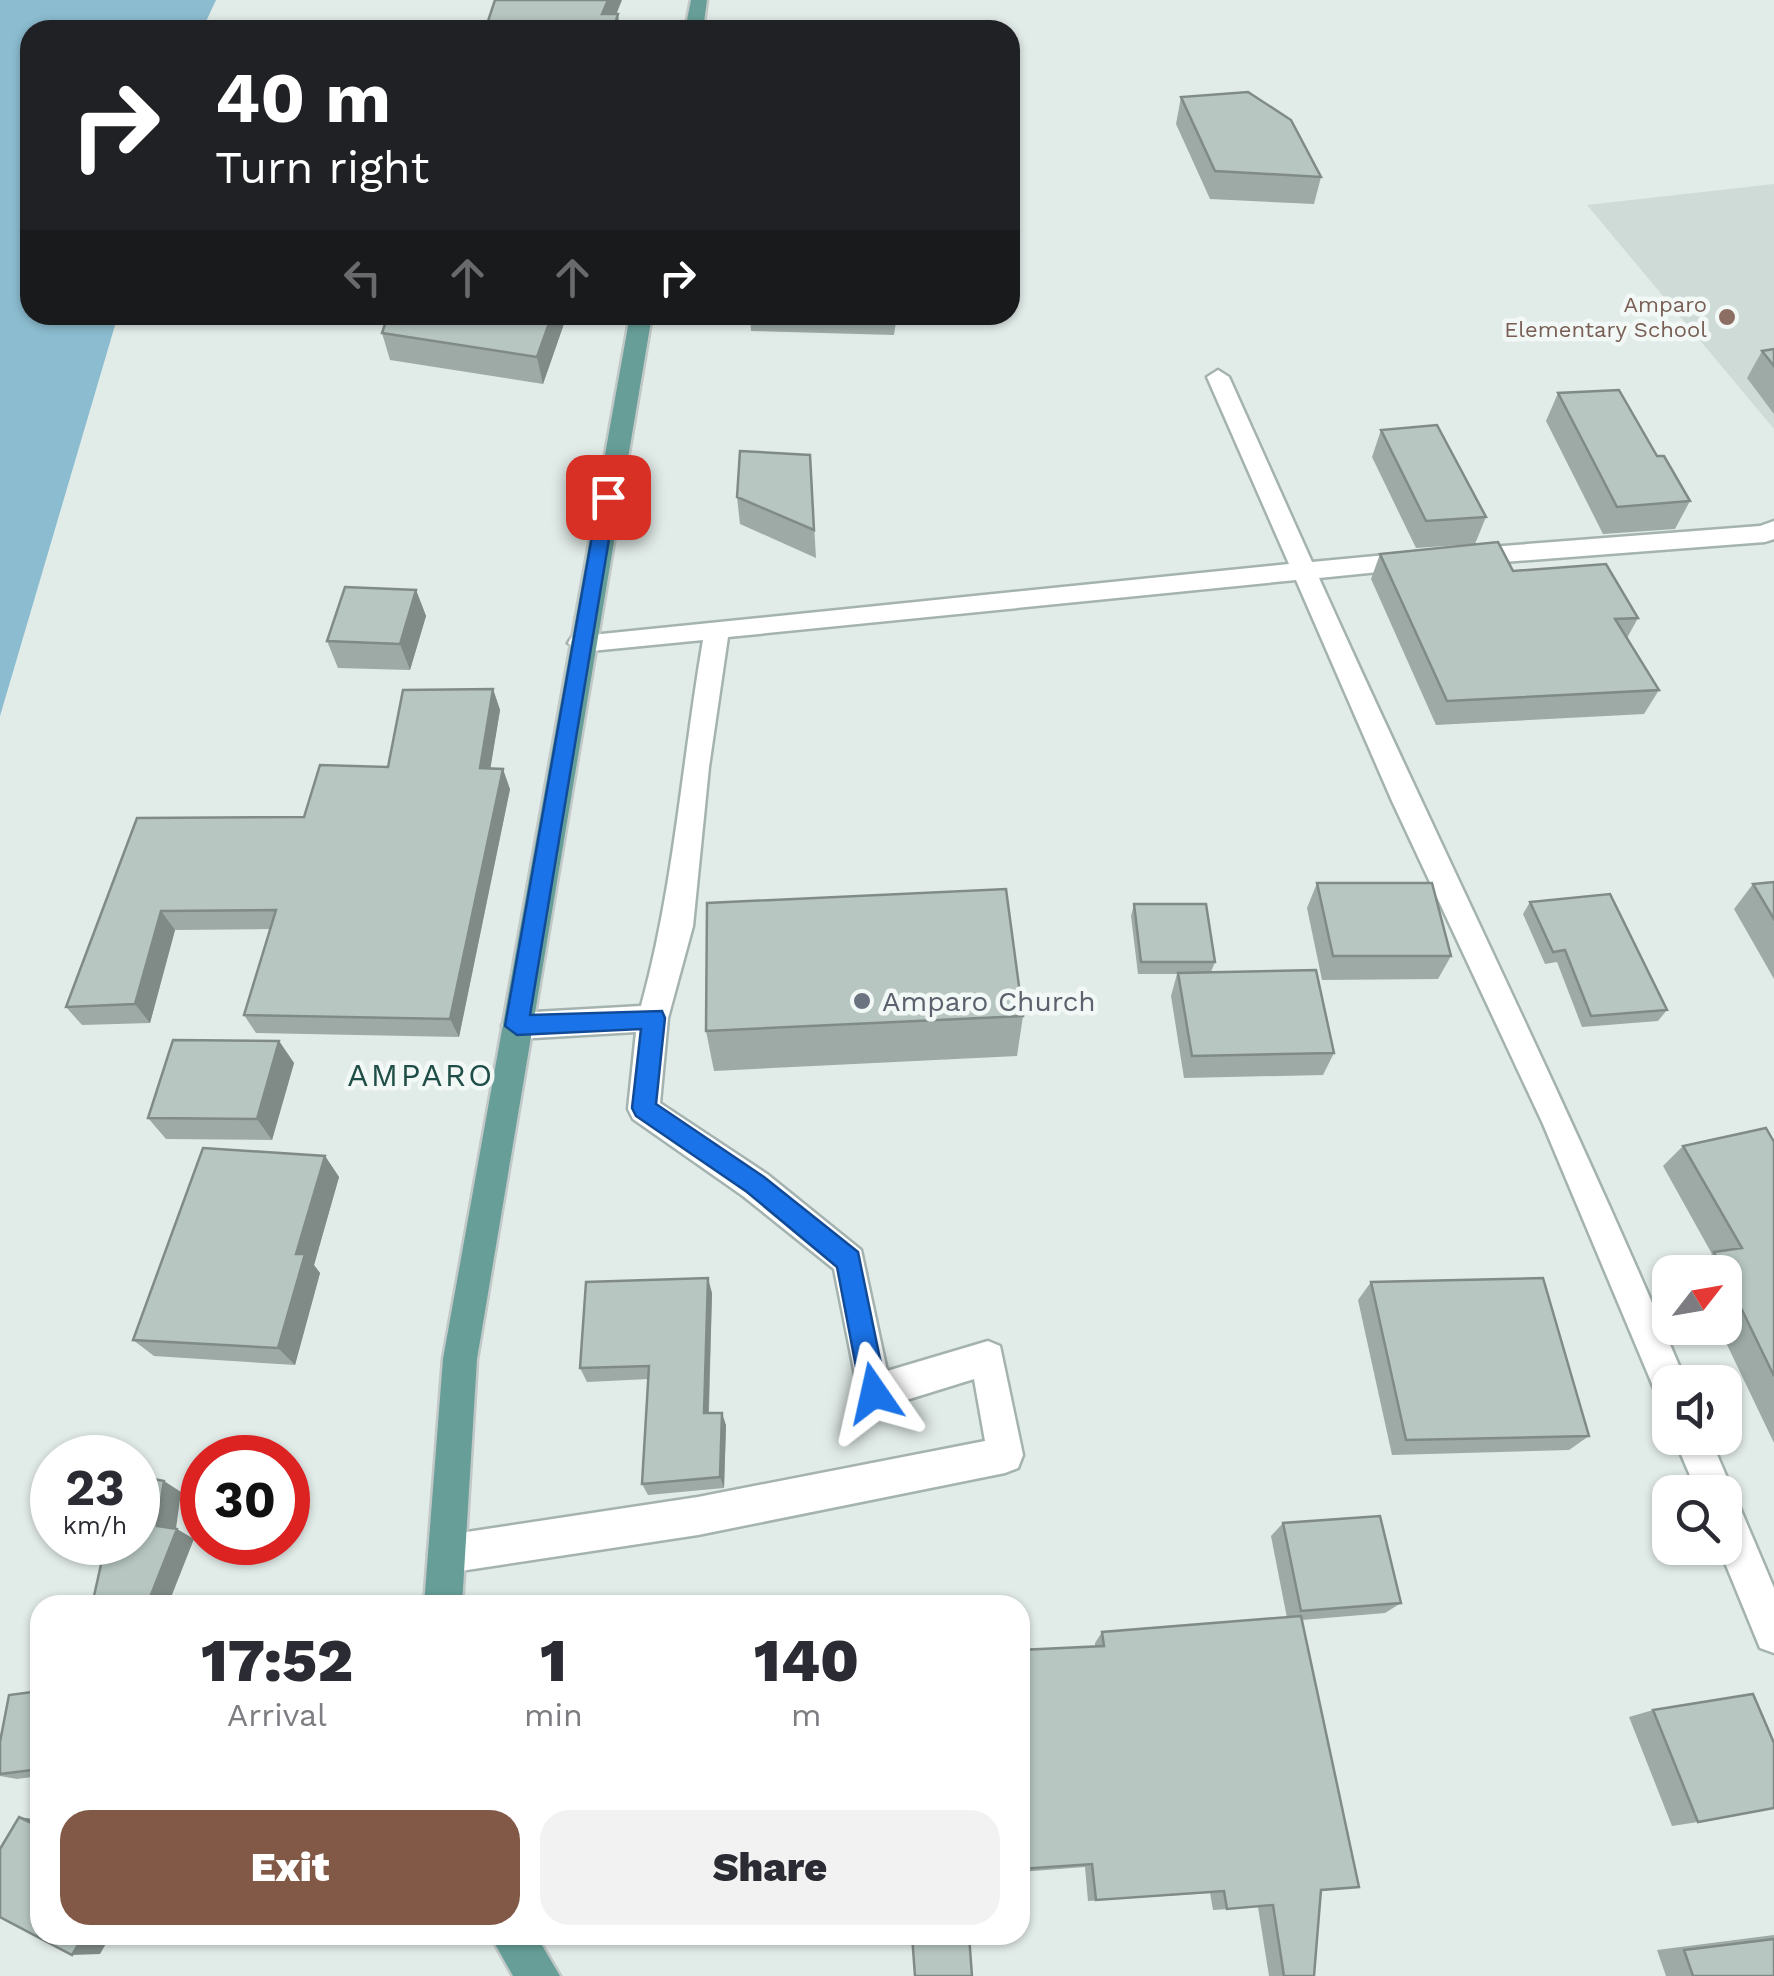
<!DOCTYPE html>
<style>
:root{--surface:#fff;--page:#f2f2f3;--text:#2b2b33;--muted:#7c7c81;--accent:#825946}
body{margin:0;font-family:"Work Sans",sans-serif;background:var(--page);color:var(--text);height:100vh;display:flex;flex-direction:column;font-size:38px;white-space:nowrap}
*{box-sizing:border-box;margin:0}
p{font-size:32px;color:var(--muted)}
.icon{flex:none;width:55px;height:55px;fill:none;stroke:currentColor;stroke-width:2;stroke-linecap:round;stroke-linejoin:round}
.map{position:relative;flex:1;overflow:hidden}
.details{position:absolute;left:30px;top:1595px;width:1000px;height:350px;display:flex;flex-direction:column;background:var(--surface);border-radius:30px;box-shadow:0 2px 8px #0004}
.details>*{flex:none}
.hud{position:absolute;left:20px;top:20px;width:1000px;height:305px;border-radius:30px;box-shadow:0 2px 8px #0004;background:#202124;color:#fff;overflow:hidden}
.needle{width:65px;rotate:59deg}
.buttons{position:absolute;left:1652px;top:1255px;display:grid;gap:20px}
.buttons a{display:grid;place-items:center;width:90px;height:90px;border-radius:20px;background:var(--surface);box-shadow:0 2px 8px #0004;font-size:50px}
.speed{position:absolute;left:30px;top:1435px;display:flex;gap:20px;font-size:50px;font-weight:700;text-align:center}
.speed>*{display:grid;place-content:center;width:130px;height:130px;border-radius:50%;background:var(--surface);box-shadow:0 2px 8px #0004;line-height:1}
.speed small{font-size:25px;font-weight:400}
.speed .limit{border:15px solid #d22;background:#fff;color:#111}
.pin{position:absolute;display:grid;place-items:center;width:85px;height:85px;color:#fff;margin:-42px;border-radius:20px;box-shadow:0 5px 15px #0006}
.me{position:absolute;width:110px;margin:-55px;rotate:349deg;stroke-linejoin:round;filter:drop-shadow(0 0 8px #0008)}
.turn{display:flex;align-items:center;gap:35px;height:210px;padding:0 30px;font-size:45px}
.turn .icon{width:130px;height:130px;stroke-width:2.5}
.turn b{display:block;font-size:70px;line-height:85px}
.lanes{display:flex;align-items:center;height:95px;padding:0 30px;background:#0003;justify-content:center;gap:50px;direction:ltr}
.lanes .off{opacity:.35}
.eta{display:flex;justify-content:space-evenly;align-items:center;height:170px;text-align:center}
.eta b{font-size:60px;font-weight:800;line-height:70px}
.action{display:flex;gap:20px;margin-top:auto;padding:20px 30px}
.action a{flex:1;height:115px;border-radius:30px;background:var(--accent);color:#fff;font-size:40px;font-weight:800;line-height:115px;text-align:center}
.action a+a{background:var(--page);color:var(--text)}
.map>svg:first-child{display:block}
.built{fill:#cfdbd7}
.water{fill:#8bbccf}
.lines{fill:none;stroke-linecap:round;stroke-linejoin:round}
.minor-casing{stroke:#a4b3b0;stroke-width:5}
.major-casing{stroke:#c1c8c7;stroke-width:5}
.minor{fill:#fff;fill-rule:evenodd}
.major{fill:#679f98;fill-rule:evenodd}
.wall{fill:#9daaa6}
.shaded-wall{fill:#808b87}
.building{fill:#b7c6c1;stroke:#808b87;stroke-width:2.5}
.route{fill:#1a73e8;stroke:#114b97;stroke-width:2.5}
.education-dot{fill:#8d6e63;stroke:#f2f8f5;stroke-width:4}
.worship-dot{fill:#6b7280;stroke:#f2f8f5;stroke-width:4}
.labels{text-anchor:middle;stroke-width:9;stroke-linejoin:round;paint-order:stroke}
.far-education-label{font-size:22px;fill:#785e54;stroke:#f2f8f5;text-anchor:end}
.worship-label{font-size:28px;fill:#5b616d;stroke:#f2f8f5;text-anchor:start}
.quarter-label{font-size:32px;letter-spacing:2.5px;fill:#1f4d47;stroke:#f2f8f5}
</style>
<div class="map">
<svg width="1774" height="1976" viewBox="0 0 1774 1976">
<rect width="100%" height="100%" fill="#e1ebe8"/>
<path class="built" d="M1774,184v245l-187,-224z"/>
<path class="water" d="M0,0h216l-14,30h-172v285h88l-118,401z"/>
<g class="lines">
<g class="minor-casing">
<path id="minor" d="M1218,370l11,7 83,185 106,-10 12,8 -12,8 -99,10c121,269 253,533 367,804h-16v21l-12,-5 -115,-274 -151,-323 -96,-221 -568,57 -19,130 -16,159 -25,92 -8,85 107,71 94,76 26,121 101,-30 12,5 23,109 -5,13 -13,5 -307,62 -251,38 -13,-6 -6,-13 6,-13 13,-6 251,-38 287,-56 -11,-62 -100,31 -13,-5 -27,-136 -91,-73 -110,-77 -5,-10 8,-77 -119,7 -11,-4 -4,-9 4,-9 11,-4 124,-7c33,-119 41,-244 62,-366l-122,12 -13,-9 4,-6 717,-73 -82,-187z
M1774,521v18l-9,3 -301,23 -12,-8 12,-8 296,-23z
M1674,1438h36l23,54 -3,8 8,3 36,85v65l-14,-5 -41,-100h6v-56h-28z"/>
</g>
<g class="major-casing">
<path id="major" d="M691,0h16l-4,30h-18z
M630,315h22l-175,1044 -15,246h-38l19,-246z
M490,1935h46l24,41h-47z"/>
</g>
<use href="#minor" class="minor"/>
<use href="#major" class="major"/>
</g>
<path class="wall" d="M1181,97l140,80 -7,27 -104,-5 -34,-75z
M567,315l-24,69 -153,-24 -8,-27z
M750,315h147l-3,20 -143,-4z
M1774,349v65l-27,-36 15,-27z
M1558,393l99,63 33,45 -15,28 -72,5 -57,-113z
M1381,430l105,87 -11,27 -59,4 -44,-91z
M810,455l6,103 -76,-34 -3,-27z
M1380,554l133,17 125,47 -11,20 32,52 -15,24 -208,11 -65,-146z
M416,590l10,26 -16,54 -72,-2 -11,-27z
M493,689l7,21 -10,59 20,20 -51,248 -203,-4 -12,-18 26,-86 -95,1 -25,93 -68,2 -16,-18 71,-189 167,-1 84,-50z
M1774,882v97l-40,-70 19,-25z
M1317,883l134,73 -13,23 -116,1 -15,-72z
M1530,902l137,108 -9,11 -76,6 -25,-65 -12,2 -22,-50z
M1134,904l81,58 -4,10 123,81 -11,22 -139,3 -13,-82 6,-22h-39l-7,-58z
M1023,1016l-6,40 -303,15 -8,-40z
M279,1041l15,22 -22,77 -106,-1 -18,-21z
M1774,1142v301l-55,-115h6v-56h-32l-1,-1 20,-17 -49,-88 20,-20z
M325,1156l14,21 -25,88 6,8 -25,92 -141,-9 -21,-16z
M1371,1282l218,154 -20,14 -177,5 -34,-155z
M712,1293l-3,120 17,12 -2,63 -76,7 -6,-11 7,-105 -62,3 -7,-14z
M1283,1523l118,80 -16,10 -83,7 57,267 -38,4 -7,85h-45l-11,-69 -45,3 -3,-17 -122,8 -3,-34 -65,5v-222l75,-3v-4l7,-11 185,-14 -16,-82z
M40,1691v85l-23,3 -17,-3v-34z
M1653,1710l45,112 -26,4 -43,-109z
M1774,1935v41h-108l-9,-26z"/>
<path class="shaded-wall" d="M608,0h14l-12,30 -8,-16z
M618,14l2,16h-7z
M552,315h15l-24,69 -6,-27z
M416,590l10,26 -16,54 -10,-26z
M493,689l7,21 -13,79 -7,-21z
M503,769l7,20 -51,248 -9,-18z
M161,911l14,19 -25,93 -15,-19z
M279,1041l15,22 -22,77 -15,-21z
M325,1156l14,21 -25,88 6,8 -25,92 -17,-17 18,-94z
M708,1278l4,15 -4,133 -4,-13z
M722,1413l4,12 -2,63 -4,-11z
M164,1481l17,11 -6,44 2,-7 17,10 -26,66h-21z
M19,1817l21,3v7z
M84,1935h27l-11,19 -28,1z"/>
<path class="building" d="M495,0h113l-6,14h16l-5,16h-128z
M1248,92l43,28 30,57 -106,-6 -34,-74z
M388,315h164l-15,42 -155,-24z
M1774,349v17l-12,-15z
M1619,390l38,66h7l26,45 -73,6 -59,-114z
M1437,425l49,92 -60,4 -45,-91z
M740,451l70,4 4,75 -77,-33z
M1498,542l15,29 93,-7 32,54 -23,1 44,71 -212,11 -67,-147z
M345,587l71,3 -16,54 -73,-3z
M493,689l-13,79 23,1 -53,250 -206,-4 32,-105 -115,1 -26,93 -69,3 71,-189 167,-1 16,-52 68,2 15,-77z
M1774,882v37l-21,-35z
M1317,883h115l19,73h-118z
M1006,889l17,127 -317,15 1,-128z
M1610,894l57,116 -76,6 -26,-66 -12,2 -23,-50z
M1134,904h72l9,58h-74z
M1316,970l18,83 -142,3 -14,-83z
M173,1040l106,1 -22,78 -109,-1z
M1766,1128l8,14v234l-60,-124 28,-4 -59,-102z
M203,1148l122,8 -29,98h9l-27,94 -145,-8z
M708,1278l-4,135h18l-2,64 -78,7 7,-118 -69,2 6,-86z
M1543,1278l46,158 -183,4 -35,-158z
M138,1476l26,5 -7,45 20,3 -30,76h-55l14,-63h32z
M1380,1516l21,87 -100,8 -18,-88z
M915,1601v4h-75z
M1301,1616l58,271 -38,3 -7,86h-30l-11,-71 -46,4 -3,-18 -128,9 -4,-36 -72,5v-219l84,-4 -2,-14z
M40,1691v78l-40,5v-32l9,-47z
M1753,1694l21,49v65l-76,14 -45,-112z
M19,1817l21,10v108h44l-12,20 -72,-38v-68z
M912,1935h57l3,41h-57z
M1774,1939v37h-81l-9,-26z"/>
<path class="route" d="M608,491l8,6 -86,518 132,-4 3,7 -9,86 108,73 94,75 29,141 -4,9 -9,4 -9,-4 -4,-9 -24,-126 -90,-75 -111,-76 -4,-8 9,-79 -124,6 -12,-9 94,-529z"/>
<circle class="education-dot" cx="1727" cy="317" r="10"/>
<circle class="worship-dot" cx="862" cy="1001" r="10"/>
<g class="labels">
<g class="far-education-label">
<text x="1707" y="312">Amparo<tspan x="1707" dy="25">Elementary School</tspan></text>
</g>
<g class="worship-label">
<text x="882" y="1011">Amparo Church</text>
</g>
<g class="quarter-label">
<text x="421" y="1086">AMPARO</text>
</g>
</g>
</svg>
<div class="buttons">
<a><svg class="needle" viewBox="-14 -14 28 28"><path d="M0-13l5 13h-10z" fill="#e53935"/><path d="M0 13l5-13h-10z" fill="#7c7c81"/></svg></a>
<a><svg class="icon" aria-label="sound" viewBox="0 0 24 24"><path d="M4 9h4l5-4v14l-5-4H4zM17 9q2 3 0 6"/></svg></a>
<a><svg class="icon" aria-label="search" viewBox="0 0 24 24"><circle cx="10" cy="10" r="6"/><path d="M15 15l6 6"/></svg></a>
</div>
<div class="speed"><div>23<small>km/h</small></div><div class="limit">30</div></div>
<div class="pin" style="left:608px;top:497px;background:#d93025"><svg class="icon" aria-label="arrive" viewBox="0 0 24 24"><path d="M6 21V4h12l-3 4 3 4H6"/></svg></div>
<svg class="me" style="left:874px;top:1393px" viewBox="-20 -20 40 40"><path d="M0-17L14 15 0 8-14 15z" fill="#1a73e8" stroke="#fff" stroke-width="4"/></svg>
<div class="hud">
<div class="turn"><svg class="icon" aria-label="right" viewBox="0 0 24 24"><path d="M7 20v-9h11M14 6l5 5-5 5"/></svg><div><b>40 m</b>Turn right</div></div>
<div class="lanes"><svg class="icon off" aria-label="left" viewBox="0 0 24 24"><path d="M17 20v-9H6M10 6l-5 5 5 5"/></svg><svg class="icon off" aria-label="ahead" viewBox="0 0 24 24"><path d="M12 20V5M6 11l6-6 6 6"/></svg><svg class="icon off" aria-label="ahead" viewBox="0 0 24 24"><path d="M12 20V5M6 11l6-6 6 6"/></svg><svg class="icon" aria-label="right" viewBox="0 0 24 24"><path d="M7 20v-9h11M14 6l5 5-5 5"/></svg></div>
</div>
<section class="details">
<div class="eta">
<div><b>17:52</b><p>Arrival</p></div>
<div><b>1</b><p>min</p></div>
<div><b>140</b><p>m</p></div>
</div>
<div class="action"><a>Exit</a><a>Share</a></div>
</section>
</div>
